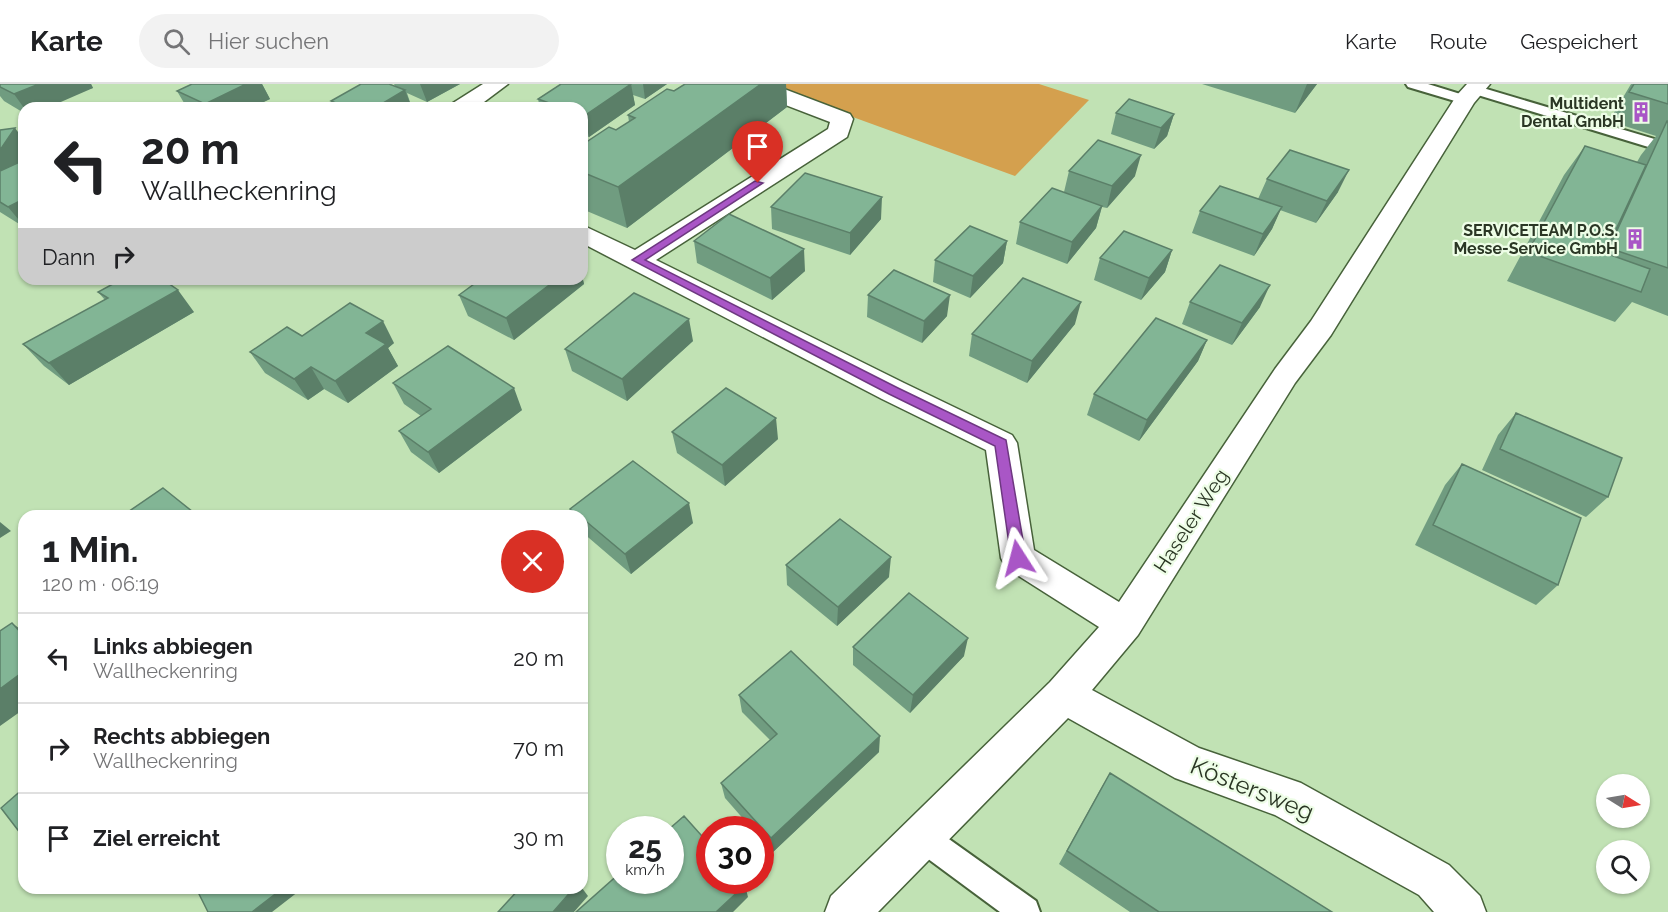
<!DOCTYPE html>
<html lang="de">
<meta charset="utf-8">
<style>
:root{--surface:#fff;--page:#f2f2f2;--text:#202124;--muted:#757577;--line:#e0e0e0}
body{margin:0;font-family:Raleway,sans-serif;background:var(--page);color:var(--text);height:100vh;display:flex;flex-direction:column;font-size:22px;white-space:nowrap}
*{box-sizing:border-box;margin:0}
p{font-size:20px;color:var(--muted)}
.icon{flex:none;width:33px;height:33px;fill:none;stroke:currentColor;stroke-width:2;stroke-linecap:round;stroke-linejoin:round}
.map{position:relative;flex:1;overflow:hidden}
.side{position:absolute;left:18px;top:426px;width:570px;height:384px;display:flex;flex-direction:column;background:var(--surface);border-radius:18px;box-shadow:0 2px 4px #0004}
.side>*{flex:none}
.hud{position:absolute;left:18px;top:18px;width:570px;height:183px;border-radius:18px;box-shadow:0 2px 4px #0004;background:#fff;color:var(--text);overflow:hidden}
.needle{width:39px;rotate:101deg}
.tools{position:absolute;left:1596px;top:690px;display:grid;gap:12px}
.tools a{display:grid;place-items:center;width:54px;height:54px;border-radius:50%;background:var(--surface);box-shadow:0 2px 4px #0004;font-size:30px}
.speed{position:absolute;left:606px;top:732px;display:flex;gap:12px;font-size:30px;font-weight:700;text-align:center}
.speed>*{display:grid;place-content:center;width:78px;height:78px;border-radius:50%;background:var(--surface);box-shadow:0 2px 4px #0004;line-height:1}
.speed small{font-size:15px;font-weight:400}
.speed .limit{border:9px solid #d22;background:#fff;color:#111}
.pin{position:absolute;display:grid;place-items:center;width:51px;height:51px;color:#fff;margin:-62px -26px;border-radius:50% 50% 50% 0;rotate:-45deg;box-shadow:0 0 6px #0007}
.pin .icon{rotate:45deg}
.me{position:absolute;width:66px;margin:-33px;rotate:351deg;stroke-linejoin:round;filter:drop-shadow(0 0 4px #0008)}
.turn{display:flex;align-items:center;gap:21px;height:126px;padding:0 24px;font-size:27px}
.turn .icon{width:78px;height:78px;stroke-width:2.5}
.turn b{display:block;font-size:42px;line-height:51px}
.then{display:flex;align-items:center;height:57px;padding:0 24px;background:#0003;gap:12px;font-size:22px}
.round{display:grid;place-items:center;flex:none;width:63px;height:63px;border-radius:32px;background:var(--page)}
.summary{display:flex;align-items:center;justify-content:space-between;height:102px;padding:0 24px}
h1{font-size:36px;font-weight:700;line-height:45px}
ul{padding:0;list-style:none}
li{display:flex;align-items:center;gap:18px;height:90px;padding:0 24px;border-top:2px solid var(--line)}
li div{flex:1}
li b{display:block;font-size:22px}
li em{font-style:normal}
header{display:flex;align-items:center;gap:36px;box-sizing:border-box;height:84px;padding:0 30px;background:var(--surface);border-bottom:2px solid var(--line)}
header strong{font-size:28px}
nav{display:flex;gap:33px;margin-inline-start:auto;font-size:21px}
.search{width:420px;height:54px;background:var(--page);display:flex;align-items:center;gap:15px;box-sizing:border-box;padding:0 21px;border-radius:33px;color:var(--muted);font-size:22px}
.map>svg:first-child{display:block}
.green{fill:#d4a04e}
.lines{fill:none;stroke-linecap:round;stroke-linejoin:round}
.service-casing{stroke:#47623a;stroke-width:4}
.minor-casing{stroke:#47623a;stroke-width:3}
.service{fill:#fff;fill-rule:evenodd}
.minor{fill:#fff;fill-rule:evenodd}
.wall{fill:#709c80}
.shaded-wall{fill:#5b7f68}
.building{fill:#82b595;stroke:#5b7f68;stroke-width:1.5}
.route{fill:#a956c6;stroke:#6e3881;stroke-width:1.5}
.labels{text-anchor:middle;stroke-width:4.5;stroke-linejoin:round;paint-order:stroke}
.far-poi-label{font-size:16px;font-weight:bold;fill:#2a3624;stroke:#edfde6;text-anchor:end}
.street-label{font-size:20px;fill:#2a3624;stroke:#edfde6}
.near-street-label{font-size:24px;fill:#2a3624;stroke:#edfde6}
</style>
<header>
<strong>Karte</strong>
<div class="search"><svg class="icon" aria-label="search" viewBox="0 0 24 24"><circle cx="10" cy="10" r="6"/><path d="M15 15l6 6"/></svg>Hier suchen</div>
<nav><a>Karte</a><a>Route</a><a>Gespeichert</a></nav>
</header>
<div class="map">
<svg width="1668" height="828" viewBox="0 0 1668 828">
<rect width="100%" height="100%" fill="#c1e2b4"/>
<path class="green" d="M762,0h277l50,16 -74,76z"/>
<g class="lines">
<g class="service-casing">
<path id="service" d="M1406,0h22l42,13 2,3 -7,4 -57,-17z
M1473,1l195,58v10l-200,-61 -2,-3z
M922,738l10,5 104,74 4,11h-40l-88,-65 -5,-10 5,-10z"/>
</g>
<g class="minor-casing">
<path id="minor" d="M483,0h25l-32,24h-26l3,-5z
M741,0h30l79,30 3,5 -6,18 -191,123 248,123 108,52 5,8 17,107 85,52 156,-233 36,-48 146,-226 10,-11h23l-16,19 -143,232 -36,48 -157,252 -46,55 107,58 102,35 148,82 31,31 6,16h-52l-15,-17 -144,-80 -100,-37 -107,-60 -190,194h-53l6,-16 219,-214 49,-55 -93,-59 -5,-10 -15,-108 -104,-51 -300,-156v-18l53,25 193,-121 2,-7 -86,-33z"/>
</g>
<use href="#service" class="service"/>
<use href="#minor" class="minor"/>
</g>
<path class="wall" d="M0,0h91l2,4 -69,20v5l-20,-12 -4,-5z
M192,0h70l8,15 -19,9h-64l-10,-17z
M394,0h66l-33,18 -20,-9 5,15h-78l-3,-7 64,-15z
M561,0h106l-22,15 -12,-4 2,10 -46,32 -7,-2v-27h-42l-2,-9z
M685,0h101l1,23 -160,121 -45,-19v-64l34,-15 13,-8 -1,-7 46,-24z
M1202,0h115l-22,29z
M1631,0h37v232l-36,-14 -17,20 -108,-41 57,-106 21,-29 52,16 4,-7 15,-19 -47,-15z
M1116,29l58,1 -7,22 -13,13 -43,-15z
M0,46l24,10v87l-24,-15z
M1069,87l66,5 -28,32 -5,-1 -6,21 -29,36 -51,-20 4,-22 44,-30z
M1267,95l71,13 -22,31 -36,-13 -8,19 -18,27 -62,-23 8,-22 58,-12z
M771,123l110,12 -31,36 -78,-26z
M694,157l111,30 -33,29 -75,-37z
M1007,157l-4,22 -33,35 -37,-16 2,-22z
M1172,166l-7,22 -24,28 -47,-20 6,-22z
M582,192l2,8 -70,56 -46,-24 -9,-21 123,-16z
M98,208l96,20 -125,73 -25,-19 -21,-22 82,-44z
M868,211l79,21 -25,27 -55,-26z
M1190,218l70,5 -28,38 -50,-21z
M1075,240l-48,59 -58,-27 3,-22z
M302,252l92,7 -6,5 10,18 -50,37 -24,-14 -16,11 -43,-27 -15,-21z
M1207,256l-9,21 -59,80 -52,-26 7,-21z
M693,257l-66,60 -55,-30 -7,-22z
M393,299l129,27 -83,63 -28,-21 -12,-21 22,-15 -17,-12z
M1516,329l92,84 -22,20 -104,-47 16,-35z
M672,348l106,7 -53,47 -48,-33z
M1462,380l96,121 -22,20 -121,-60 30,-60z
M570,425l123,14 -62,51 -49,-42v-16h-9z
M786,481l103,12 -52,49 -50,-41z
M853,563l111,9 -54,57 -57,-48z
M739,611l140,57 -106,100 -13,-14v-8h-7l-28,-32 -4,-15 49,-43 -28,-28z
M1110,689l222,139h-202l-71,-48 42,-76z"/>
<path class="shaded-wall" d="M39,0h52l2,4 -46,20h-23l-10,-14z
M246,0h16l8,15 -19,9h-44l-2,-4z
M420,0h40l-33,18z
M631,0l4,21 -46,32 -5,-21z
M643,0h24l-22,15z
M761,0h25l1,23 -160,121 -9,-41z
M1307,0h10l-22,29z
M405,6l7,18h-37z
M1174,30l-7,22 -13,13 7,-21z
M15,44l9,12v21l-24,31v-42z
M1141,71l-6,21 -28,32 5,-22z
M1349,86l-11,22 -22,31 11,-22z
M882,113l-1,22 -31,36v-22z
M24,115v27l-16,-19z
M1102,122l-6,22 -29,36 5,-22z
M1282,123l-10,22 -18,27 9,-22z
M1007,157l-4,22 -33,35 3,-22z
M804,165l1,22 -33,29 -2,-22z
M1172,166l-7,22 -24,28 8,-22z
M582,192l2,8 -70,56 -8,-22 51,-39h25z
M1270,201l-10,22 -28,38 10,-22z
M178,206l16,22 -125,73 -20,-22z
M950,211l-3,21 -25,27 2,-22z
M1081,218l-6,22 -48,59 5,-22z
M689,235l4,22 -66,60 -5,-22z
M383,237l11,22 -6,5 10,18 -50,37 -13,-22 31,-48z
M1207,256l-9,21 -59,80 8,-21z
M311,283l13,22 -16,11 -14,-21z
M514,304l8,22 -83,63 -11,-21z
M776,334l2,21 -53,47 -3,-21z
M689,419l4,20 -62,51 -6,-20z
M0,438l11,9 -11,7z
M891,473l-2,20 -52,49 1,-19z
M12,539l12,9v4z
M968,554l-4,18 -54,57 3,-18z
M24,587v38l-24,17v-37z
M880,652l-1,16 -106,100 -2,-14z
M745,801l3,12 -15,15h-17z
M283,804h20l-31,24h-20z
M574,804h8l6,8 -14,16h-21z"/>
<path class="building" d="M0,0h39l-25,10 -14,-7z
M192,0h54l-41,20 -28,-13z
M361,0h28l16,6 -30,18h-27l-17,-7z
M561,0h70l-47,32 -2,-1v-7h-19l-25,-9z
M685,0h76l-143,103 -36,-15v-27l27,-18 7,3 19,-12 -7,-3 39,-26 7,2z
M1634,0h34v20l-39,-12z
M1129,15l45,15 -13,14 -45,-15z
M138,20l9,4h-17z
M529,20l11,4h-18z
M1667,37h1v147l-59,-20z
M15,44l-15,22v-20z
M1098,56l43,15 -29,31 -43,-15z
M1585,62l61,19 -41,88 45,16 -9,23 -113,-40z
M1290,66l59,20 -22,31 -60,-22z
M24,76v39l-16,8 -8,-5v-31z
M805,89l77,24 -32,36 -79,-26z
M1220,102l62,21 -19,27 -63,-23z
M1052,104l50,18 -30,36 -52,-20z
M729,130l75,35 -34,29 -76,-37z
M970,142l37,15 -34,35 -38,-16z
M1124,147l48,19 -23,28 -49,-20z
M1220,181l50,20 -28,38 -52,-21z
M894,186l56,25 -26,26 -56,-26z
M1023,194l58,24 -49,59 -60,-27z
M122,195h40l16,11 -129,73 -26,-19 85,-46 -10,-6z
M481,195h76l-51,39 -47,-23z
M634,209l55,26 -67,60 -57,-30z
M350,219l33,18 -17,12 20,11 -51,37 -24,-14 -17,12 -44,-27 37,-25 15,9z
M1156,234l51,22 -60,80 -53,-26z
M448,262l66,42 -86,64 -29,-21 32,-22 -38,-26z
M726,304l50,30 -54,47 -50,-33z
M1516,329l106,45 -14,39 -108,-48z
M633,377l56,42 -64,51 -43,-36v-2h-3l-9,-7z
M1462,380l119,54 -23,67 -125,-60z
M163,404l35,28h-76z
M840,435l51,38 -53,50 -52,-42z
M909,509l59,45 -55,57 -60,-48z
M12,539l12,13v35l-24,18v-58z
M791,567l89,85 -109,102 -50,-55 56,-49 -38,-39z
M1110,689l222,139h-173l-92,-61z
M24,704v50l-23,-30z
M684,732l26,29v35h31l4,5 -29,27h-140l44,-39v7h50v-50h-2z
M196,804h87l-31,24h-44z
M520,804h54l-21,24h-55z"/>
<path class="route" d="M755,97l8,2 -118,77 253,128 108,52 20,118 -2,4h-11l-2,-4 -16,-112 -106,-52 -257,-134z"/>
<defs>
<g id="building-bare" transform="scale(1.62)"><path d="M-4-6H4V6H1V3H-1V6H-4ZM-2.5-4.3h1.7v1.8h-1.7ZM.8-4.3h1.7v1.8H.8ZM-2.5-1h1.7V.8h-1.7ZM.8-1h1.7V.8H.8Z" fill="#a956c6" stroke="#edfde6" stroke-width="2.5" paint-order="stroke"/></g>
</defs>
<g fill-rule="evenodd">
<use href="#building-bare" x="1641" y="28"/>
<use href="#building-bare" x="1635" y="155"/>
</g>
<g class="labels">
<g class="far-poi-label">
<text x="1624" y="25">Multident<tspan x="1624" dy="18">Dental GmbH</tspan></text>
<text x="1618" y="152">SERVICETEAM P.O.S.<tspan x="1618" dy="18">Messe-Service GmbH</tspan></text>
</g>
<g class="street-label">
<text transform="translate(1191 437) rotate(-57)" y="7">Haseler Weg</text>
</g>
<g class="near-street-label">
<text transform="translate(1252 705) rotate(22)" y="8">Köstersweg</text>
</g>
</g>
</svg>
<div class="tools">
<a><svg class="needle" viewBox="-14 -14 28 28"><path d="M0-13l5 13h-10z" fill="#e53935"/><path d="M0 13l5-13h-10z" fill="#757577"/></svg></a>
<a><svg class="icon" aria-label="search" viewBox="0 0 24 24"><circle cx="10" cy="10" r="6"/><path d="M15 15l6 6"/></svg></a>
</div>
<div class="speed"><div>25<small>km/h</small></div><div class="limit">30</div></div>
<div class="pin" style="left:758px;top:99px;background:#d93025"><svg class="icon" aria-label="arrive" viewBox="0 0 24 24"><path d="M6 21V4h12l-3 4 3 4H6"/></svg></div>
<svg class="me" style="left:1018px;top:474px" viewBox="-20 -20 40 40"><path d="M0-17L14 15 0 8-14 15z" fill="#a956c6" stroke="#fff" stroke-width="4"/></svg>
<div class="hud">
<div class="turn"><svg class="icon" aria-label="left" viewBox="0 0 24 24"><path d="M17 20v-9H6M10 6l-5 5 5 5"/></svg><div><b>20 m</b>Wallheckenring</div></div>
<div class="then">Dann<svg class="icon" aria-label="right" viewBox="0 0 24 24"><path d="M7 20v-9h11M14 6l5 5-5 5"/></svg></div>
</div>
<section class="side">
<div class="summary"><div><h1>1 Min.</h1><p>120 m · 06:19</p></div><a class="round" style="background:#d93025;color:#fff"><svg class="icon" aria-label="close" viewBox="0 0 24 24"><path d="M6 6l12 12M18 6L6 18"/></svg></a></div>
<ul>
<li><svg class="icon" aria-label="left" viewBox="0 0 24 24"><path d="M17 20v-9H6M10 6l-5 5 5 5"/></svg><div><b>Links abbiegen</b><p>Wallheckenring</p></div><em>20 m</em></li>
<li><svg class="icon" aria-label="right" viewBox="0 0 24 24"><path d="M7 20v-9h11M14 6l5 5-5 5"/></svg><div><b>Rechts abbiegen</b><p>Wallheckenring</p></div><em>70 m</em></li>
<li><svg class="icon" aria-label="arrive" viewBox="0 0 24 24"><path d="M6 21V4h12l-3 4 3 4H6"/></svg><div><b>Ziel erreicht</b></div><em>30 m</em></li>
</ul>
</section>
</div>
